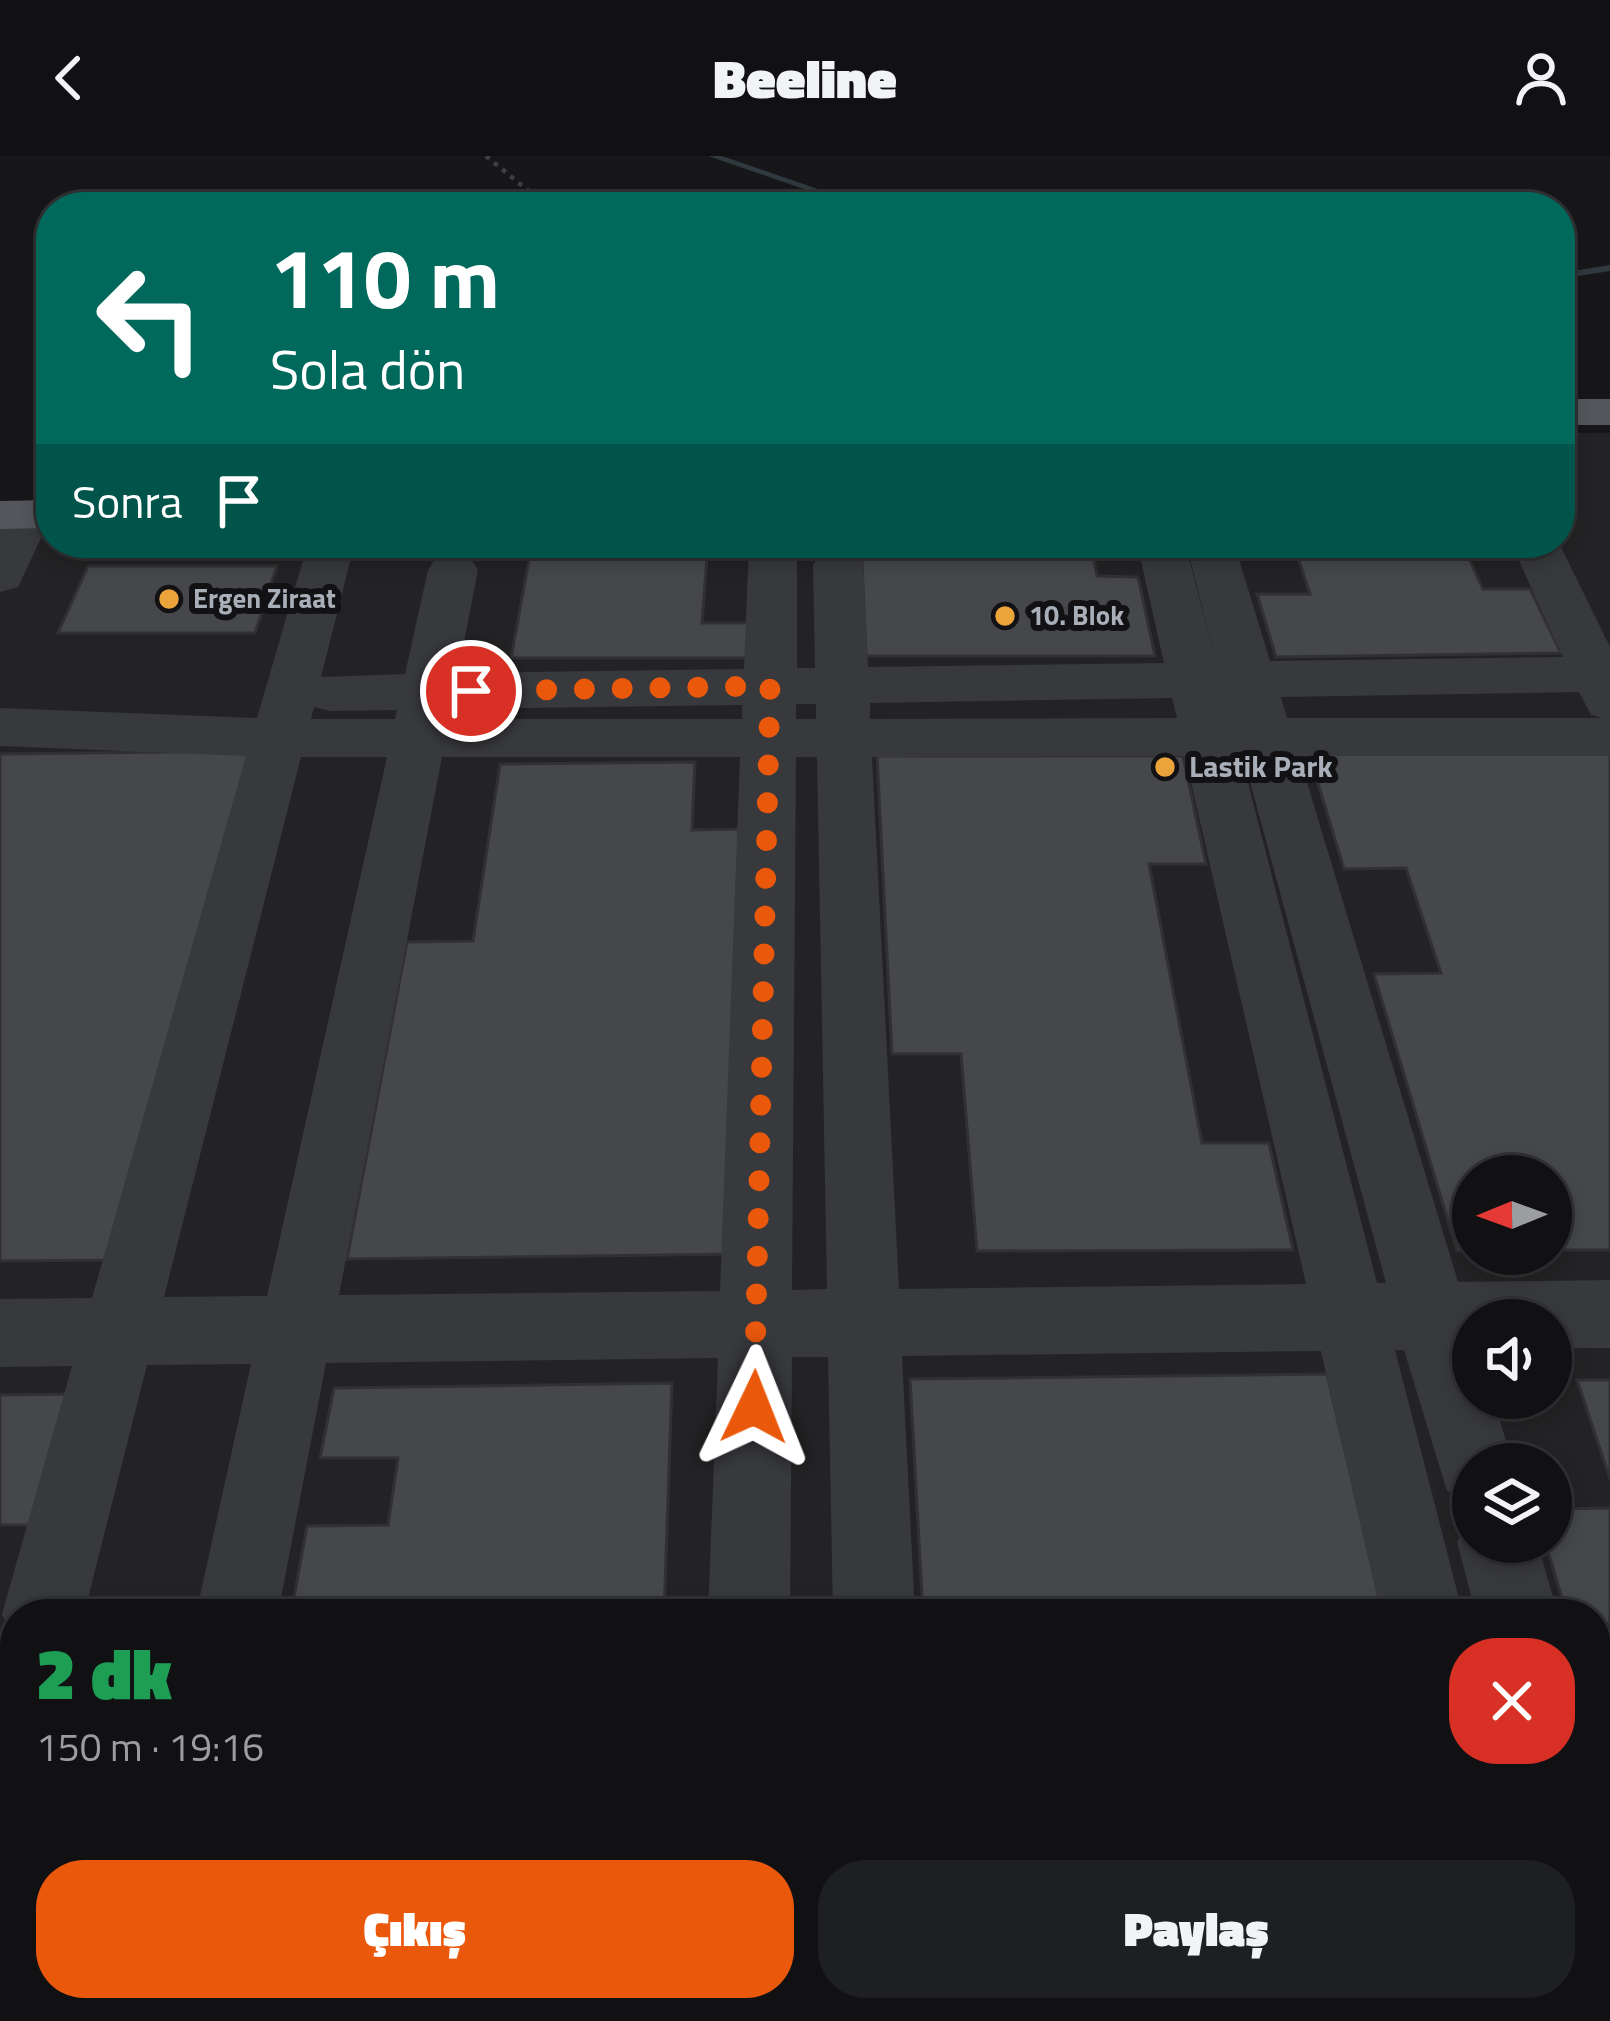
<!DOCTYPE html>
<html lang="tr">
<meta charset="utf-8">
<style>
:root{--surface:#111113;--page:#1e1f21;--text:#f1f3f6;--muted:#9c9da0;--line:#303133;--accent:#ea580c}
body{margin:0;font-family:"Titillium Web",sans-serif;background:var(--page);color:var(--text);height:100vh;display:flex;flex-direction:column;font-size:45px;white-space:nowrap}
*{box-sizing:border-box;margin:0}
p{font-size:39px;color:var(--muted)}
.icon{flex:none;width:66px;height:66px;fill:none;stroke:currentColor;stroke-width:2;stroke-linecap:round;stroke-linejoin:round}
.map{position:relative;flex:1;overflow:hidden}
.panel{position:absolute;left:0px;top:1443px;width:1611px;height:423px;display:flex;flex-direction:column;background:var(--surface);border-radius:48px 48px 0 0;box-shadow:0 6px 18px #0003,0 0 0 3px var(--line)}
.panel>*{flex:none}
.banner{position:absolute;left:36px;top:36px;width:1539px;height:366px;border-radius:48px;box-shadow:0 6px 18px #0003,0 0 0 3px var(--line);background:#00695c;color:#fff;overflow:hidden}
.needle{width:78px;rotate:269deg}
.fabs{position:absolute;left:1452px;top:999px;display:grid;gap:24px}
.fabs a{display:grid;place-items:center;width:120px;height:120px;border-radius:50%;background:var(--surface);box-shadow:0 6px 18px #0003,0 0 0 3px var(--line);font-size:60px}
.pin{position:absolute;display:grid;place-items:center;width:102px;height:102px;color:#fff;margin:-51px;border:6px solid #fff;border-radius:50%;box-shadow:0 3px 12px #0007}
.me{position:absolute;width:132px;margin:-66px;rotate:2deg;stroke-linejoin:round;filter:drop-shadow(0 0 9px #0008)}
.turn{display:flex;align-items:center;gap:42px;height:252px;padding:0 36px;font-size:54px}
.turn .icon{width:156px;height:156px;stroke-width:2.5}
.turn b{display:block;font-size:84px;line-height:102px}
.then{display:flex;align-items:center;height:114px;padding:0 36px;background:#0003;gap:24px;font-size:45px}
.round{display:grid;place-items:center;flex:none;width:126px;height:126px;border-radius:48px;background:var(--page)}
.summary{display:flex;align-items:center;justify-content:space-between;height:204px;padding:0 36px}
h1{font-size:72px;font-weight:800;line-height:90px;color:#1e9e55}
.primary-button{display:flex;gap:24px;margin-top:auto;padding:24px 36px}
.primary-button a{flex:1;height:138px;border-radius:48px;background:var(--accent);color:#fff;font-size:48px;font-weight:800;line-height:138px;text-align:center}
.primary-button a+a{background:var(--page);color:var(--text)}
header{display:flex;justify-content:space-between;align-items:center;height:156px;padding:0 36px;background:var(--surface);font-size:54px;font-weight:800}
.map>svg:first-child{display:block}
.built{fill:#232325;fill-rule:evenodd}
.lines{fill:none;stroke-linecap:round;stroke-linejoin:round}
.stream{fill:#2f393e;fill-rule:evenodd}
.building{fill:#46474b;stroke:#313134;stroke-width:3}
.path{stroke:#3e4044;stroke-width:4.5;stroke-dasharray:4.5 6;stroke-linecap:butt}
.minor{fill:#38393d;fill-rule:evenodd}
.major{fill:#54565c;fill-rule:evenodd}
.route{stroke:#ea580c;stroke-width:21;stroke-dasharray:0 37.8}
.poi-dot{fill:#eba33c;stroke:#121214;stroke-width:4.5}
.labels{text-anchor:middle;stroke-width:12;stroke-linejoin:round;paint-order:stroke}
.far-poi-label{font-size:27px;font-weight:bold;fill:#a9afb8;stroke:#121214;text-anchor:start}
.poi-label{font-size:30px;font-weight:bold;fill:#a9afb8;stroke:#121214;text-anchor:start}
</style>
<header><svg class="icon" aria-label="back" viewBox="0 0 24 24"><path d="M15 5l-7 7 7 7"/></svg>Beeline<svg class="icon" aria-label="person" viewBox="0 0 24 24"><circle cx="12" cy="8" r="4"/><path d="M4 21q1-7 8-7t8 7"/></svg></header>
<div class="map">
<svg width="1610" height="1865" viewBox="0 0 1610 1865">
<rect width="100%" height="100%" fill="#171719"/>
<path class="built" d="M1560,277h50v1588h-1610v-1490l51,-1v13h1509zM1473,1020h78v78h-78zM1473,1164h78v78h-78zM1473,1308h78v78h-78zM15,1458h1581v393h-1581z"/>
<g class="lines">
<path class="stream" d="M708,0h14l148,51h-14z
M1610,109v6l-50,8v-6z"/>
</g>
<path class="building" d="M532,387h176l-6,80h49l-1,35h-239z
M861,387h230l6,33 41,1 17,79h-289z
M1293,387h169l21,46h47l31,64 -285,4 -19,-63h53z
M88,410h189l-22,67h-197z
M253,595l-129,509 -124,1v-507z
M1610,596v498h-59v-74h-78v75h-16l-83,-277 67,-1 -35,-105 -62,1 -35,-115z
M877,600h306l23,108h-57l53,279h67l24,107 -316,1 -16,-197h-69z
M695,606l-3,68 54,-1 -5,425 -394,5 60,-317 66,-1 27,-177z
M1327,1218l56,240h-460l-13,-235z
M1577,1224h33v99z
M672,1227l-8,231h-373l16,-88 81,-1 10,-67h-78l14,-70z
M72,1238l-38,131h-34v-130z
M1610,1352v249l-14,-46v-97h-29l-22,-72h6v-33z"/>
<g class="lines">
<path class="path" d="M486,0l62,51"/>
<path class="minor" d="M28,345l17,4 6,12 -33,70 -18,5v-69l11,-18z
M308,387l46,3 -33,131 84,-3 23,-104 7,-11 18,-5 18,5 7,11 -20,103 286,-4 5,-126 48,1v124h18l-2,-103 7,-11 18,-4 18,4 7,11 5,102 296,-4 -27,-120h48l31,119 -30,-119h48l36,118 293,-4 -52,-114h48l51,104v109h-311l159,526 152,-2v68h-59v-28h-78v78h20l20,66h-40v38l-26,-11 -43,-141h-9l68,264h-82l-60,-263 -419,5 13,258h-82l-5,-257h-36l-2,257h-82l10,-256 -392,5 -48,251h-82l55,-250 -104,1 -63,249h-69l-1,29 -12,-29 70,-248 -72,1v-68l92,-1 154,-542 -246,-10v-38l257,10zM1579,536l12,23 11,3h-315l-6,-21zM1172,542l5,20 -307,1v-16zM796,548h20v15h-20zM742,549v14h-293l2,-10zM314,551l16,4 67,-1 -2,9h-84zM1185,600l121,528 -407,5 -27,-532zM1241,600h2l143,527h-9zM301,601h86l-120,539 -103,1zM442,601h298l-20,534 -381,4zM796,601h21l10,532 -35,1z
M1473,1356v30h64l21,72h-82l-19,-72z
M15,1525v139l-15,6v-139z
M1596,1688l14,6v135l-14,-5z
M109,1851h94l-2,14h-96z
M718,1851h105l6,14h-106z
M841,1851h94l2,14h-96z
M1471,1851h94l5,14h-96z"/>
<path class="major" d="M1560,243h50v26h-50z
M51,344v28l-51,1v-28z"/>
</g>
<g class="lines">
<path class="route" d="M471,535l299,-5 -16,721"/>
</g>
<g class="poi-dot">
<circle cx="169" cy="443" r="12"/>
<circle cx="1005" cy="460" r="12"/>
<circle cx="1165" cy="611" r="12"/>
</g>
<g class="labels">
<g class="far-poi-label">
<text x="193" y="452">Ergen Ziraat</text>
<text x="1029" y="469">10. Blok</text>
</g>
<g class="poi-label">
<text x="1189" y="621">Lastik Park</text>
</g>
</g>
</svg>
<div class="fabs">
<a><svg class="needle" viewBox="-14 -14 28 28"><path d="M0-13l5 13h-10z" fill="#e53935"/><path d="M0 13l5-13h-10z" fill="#9c9da0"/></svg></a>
<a><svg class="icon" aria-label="sound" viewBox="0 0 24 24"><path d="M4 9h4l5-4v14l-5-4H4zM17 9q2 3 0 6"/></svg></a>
<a><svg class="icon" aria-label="layers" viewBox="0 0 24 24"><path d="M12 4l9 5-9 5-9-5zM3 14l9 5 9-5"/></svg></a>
</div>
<div class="pin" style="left:471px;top:535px;background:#d93025"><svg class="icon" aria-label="arrive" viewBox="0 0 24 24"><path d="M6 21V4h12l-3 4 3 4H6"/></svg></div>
<svg class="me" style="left:754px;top:1251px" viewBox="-20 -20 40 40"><path d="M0-17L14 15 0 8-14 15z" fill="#ea580c" stroke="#fff" stroke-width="4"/></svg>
<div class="banner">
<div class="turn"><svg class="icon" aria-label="left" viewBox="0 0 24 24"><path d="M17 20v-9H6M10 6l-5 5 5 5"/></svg><div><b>110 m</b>Sola dön</div></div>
<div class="then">Sonra<svg class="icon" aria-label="arrive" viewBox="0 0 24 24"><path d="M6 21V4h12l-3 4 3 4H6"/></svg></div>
</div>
<section class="panel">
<div class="summary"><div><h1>2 dk</h1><p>150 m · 19:16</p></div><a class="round" style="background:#d93025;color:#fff"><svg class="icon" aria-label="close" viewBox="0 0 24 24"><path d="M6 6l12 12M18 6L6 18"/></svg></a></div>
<div class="primary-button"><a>Çıkış</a><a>Paylaş</a></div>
</section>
</div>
